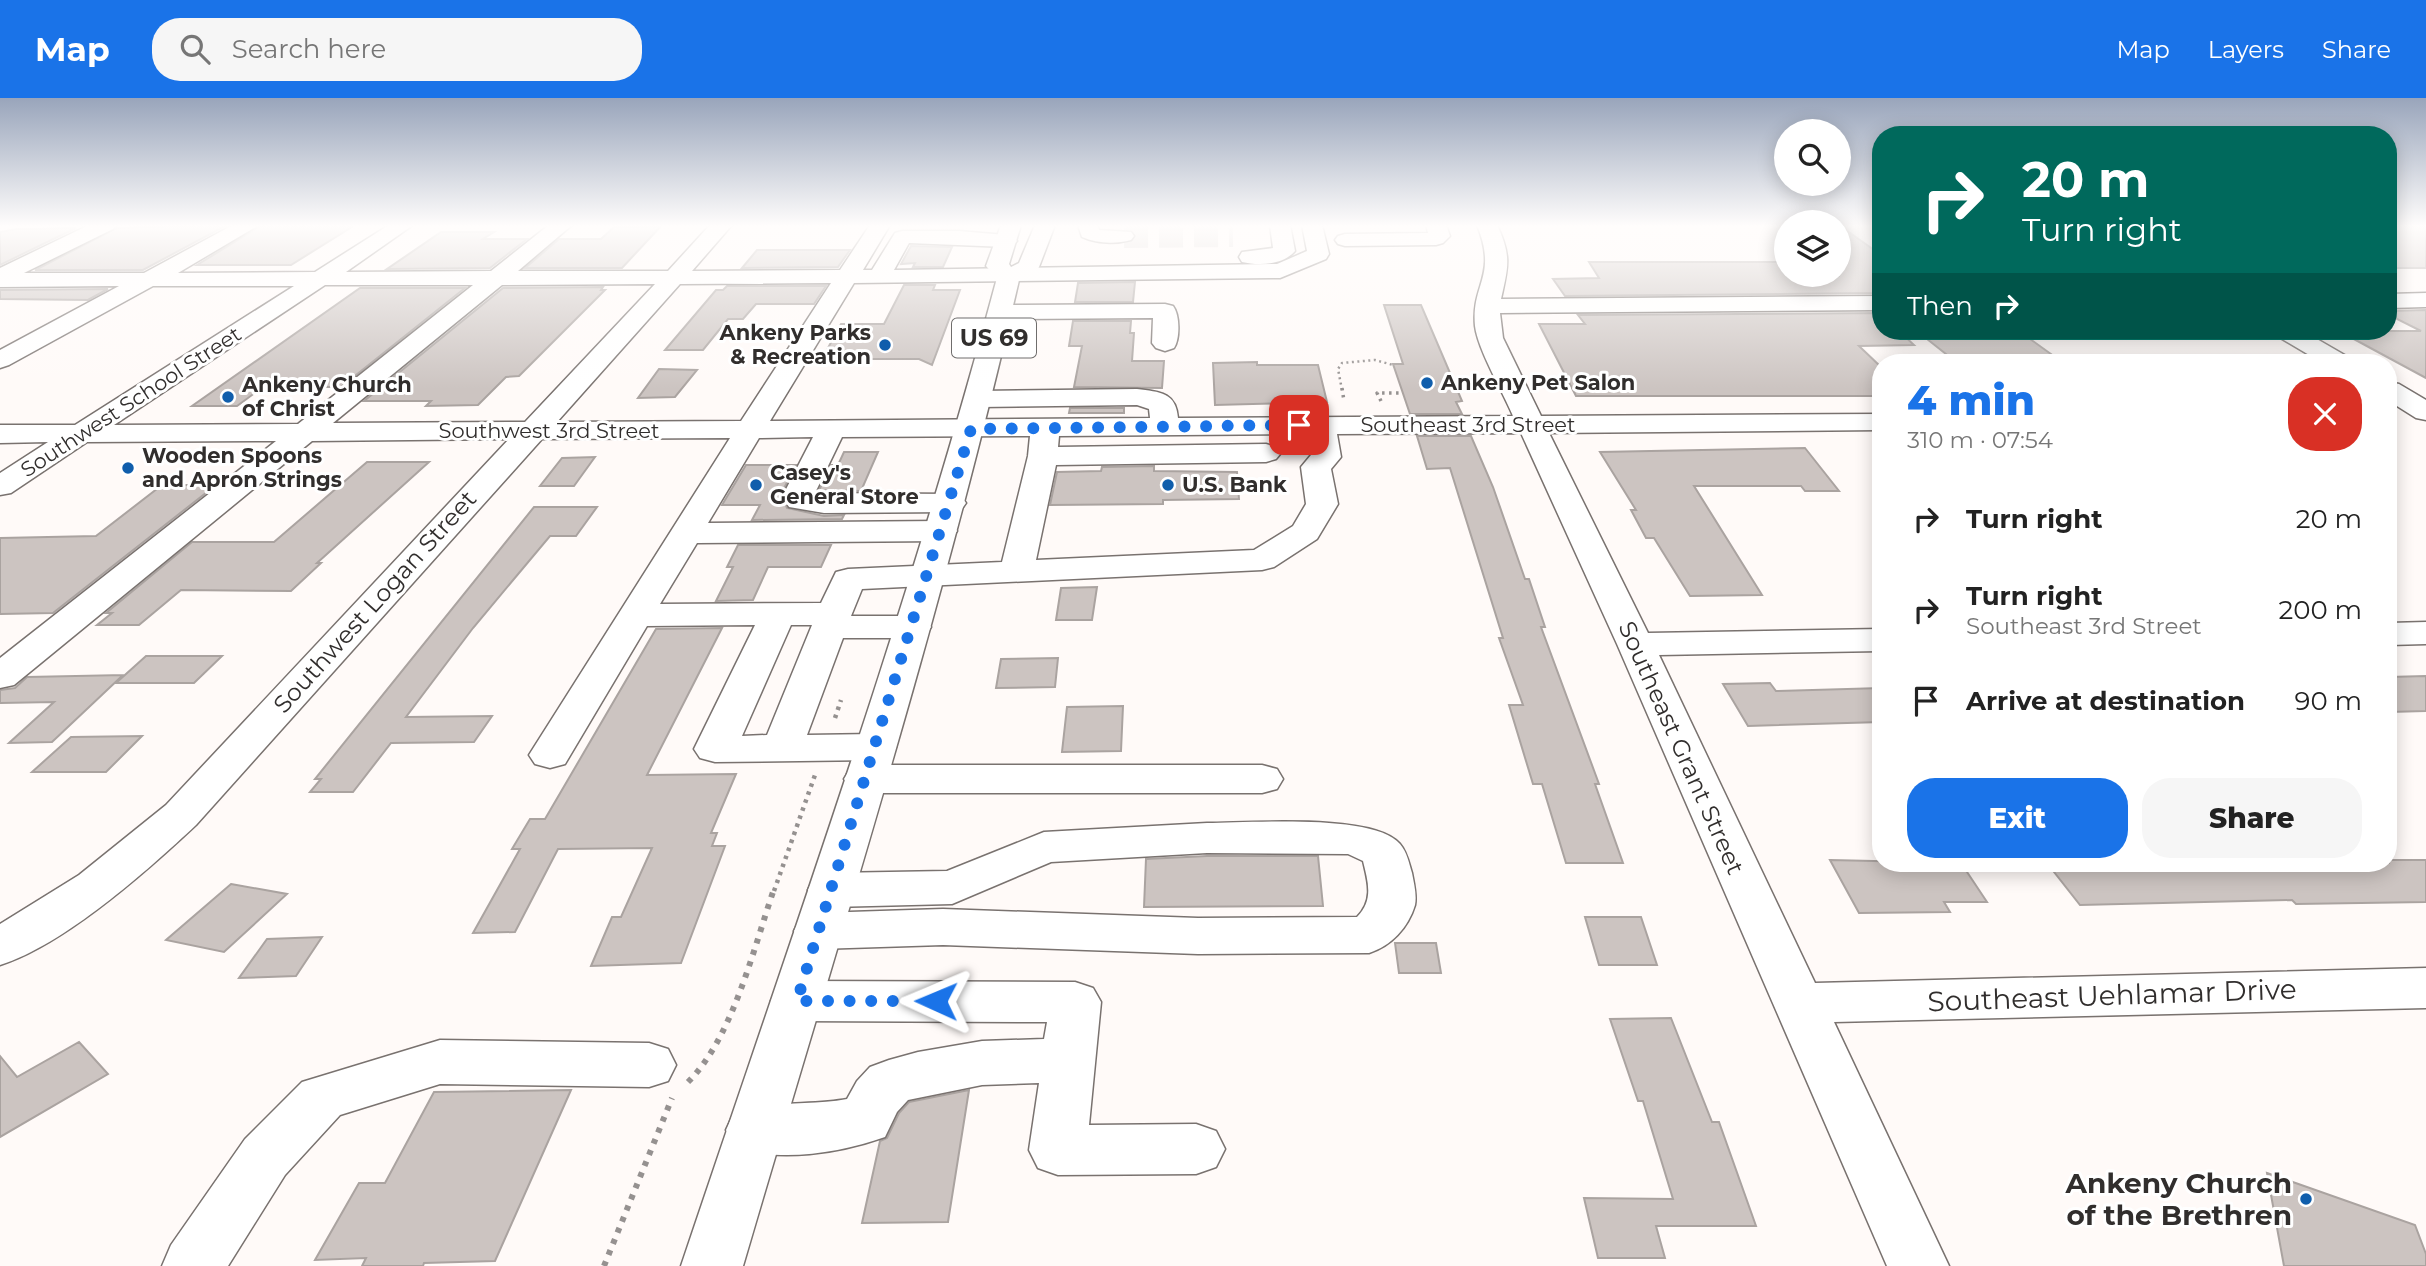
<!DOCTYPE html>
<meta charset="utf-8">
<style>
:root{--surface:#fff;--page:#f6f6f6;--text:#222;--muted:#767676;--accent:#1a73e8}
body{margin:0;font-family:Montserrat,sans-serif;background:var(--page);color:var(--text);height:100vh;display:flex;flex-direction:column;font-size:26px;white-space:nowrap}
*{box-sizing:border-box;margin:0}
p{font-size:23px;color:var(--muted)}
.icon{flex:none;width:38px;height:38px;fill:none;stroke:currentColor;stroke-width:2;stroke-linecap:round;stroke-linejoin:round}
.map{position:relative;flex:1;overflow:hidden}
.side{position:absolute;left:1872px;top:256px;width:525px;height:518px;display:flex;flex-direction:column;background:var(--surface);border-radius:28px;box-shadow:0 4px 18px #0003}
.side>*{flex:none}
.guide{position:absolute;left:1872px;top:28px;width:525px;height:214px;border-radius:28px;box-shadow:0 4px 18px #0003;background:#00695c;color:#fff;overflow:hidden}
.controls{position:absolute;left:1774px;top:21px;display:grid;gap:14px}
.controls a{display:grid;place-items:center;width:77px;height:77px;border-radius:50%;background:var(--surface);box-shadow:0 4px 18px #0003;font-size:35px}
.pin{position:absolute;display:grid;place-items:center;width:60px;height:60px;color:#fff;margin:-30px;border-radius:14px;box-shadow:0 4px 10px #0006}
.me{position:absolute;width:77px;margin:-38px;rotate:271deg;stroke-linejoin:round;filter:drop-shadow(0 0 5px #0008)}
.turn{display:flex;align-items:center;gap:24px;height:147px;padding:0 35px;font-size:32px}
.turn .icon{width:91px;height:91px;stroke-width:2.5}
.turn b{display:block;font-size:49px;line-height:60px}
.then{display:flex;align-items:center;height:66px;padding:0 35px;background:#0003;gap:14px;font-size:26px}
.round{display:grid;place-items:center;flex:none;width:74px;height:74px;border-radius:28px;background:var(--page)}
.summary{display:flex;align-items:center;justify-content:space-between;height:119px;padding:0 35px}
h1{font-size:42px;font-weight:800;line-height:52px;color:var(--accent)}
.cta{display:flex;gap:14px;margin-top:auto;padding:14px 35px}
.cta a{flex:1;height:80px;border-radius:28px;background:var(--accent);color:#fff;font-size:28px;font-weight:800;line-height:80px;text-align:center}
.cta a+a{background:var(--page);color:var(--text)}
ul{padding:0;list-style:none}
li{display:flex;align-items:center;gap:21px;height:91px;padding:0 35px}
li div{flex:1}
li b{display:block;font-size:26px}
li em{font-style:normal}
header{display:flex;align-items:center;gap:42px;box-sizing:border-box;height:98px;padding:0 35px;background:var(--accent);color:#fff}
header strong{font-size:33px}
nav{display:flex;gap:38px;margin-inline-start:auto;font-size:24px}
.search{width:490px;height:63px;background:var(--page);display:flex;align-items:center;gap:18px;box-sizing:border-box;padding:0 24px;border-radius:28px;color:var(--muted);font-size:26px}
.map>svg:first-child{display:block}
.building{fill:#ccc4c1;stroke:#aaa3a0;stroke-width:2}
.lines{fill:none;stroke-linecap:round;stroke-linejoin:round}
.minor-tunnel{stroke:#d6d1cf;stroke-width:24;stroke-dasharray:24 11;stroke-linecap:butt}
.minor-casing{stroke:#79726f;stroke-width:3}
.major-casing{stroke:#79726f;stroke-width:3}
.path-far3{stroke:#959190;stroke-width:2.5;stroke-dasharray:2 3.5;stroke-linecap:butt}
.path-far2{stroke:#959190;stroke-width:3.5;stroke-dasharray:2.5 4.5;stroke-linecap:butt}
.path-far1{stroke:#959190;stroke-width:4.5;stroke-dasharray:3.5 5;stroke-linecap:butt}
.path{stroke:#959190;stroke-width:6;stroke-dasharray:5 7;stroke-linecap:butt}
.minor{fill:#fff;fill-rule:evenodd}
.major{fill:#fff;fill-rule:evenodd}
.route{stroke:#1a73e8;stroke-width:12;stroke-dasharray:0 21.6}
.poi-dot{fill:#105eac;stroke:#fff;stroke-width:2.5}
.labels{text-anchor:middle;stroke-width:6;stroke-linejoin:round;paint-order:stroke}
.far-poi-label{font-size:21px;font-weight:bold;fill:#312e2d;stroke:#fff;text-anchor:start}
.far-street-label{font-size:21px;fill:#312e2d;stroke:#fff}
.shield{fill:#fff;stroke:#6f6d6c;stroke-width:2}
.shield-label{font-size:23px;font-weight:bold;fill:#312e2d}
.street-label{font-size:24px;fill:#312e2d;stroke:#fff}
.near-street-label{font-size:28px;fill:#312e2d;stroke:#fff}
.near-poi-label{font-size:28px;font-weight:bold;fill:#312e2d;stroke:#fff;text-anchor:end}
</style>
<header>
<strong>Map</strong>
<div class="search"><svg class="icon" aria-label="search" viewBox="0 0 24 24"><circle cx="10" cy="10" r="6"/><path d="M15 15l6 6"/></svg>Search here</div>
<nav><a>Map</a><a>Layers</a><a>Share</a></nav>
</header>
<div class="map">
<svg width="2426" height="1168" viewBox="0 0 2426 1168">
<rect width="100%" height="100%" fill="#fffaf8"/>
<path class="building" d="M195,127h32l-84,45h-108l82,-42z
M262,127h93l-64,40h-94z
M1839,127l42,30v38l-316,3 -12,-17 46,-1 -10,-16h198v14h52z
M2389,127h37v43h-37z
M661,128l-39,42h-97l34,-29h42l13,-12z
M76,130l-76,37v-33l17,-3z
M441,134h53l-11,7h44l-37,29 -103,1z
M911,148l41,1 -9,20h-30l2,-4 -14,1z
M757,152h93l-12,17 -96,1z
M1135,184l-2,20h-58l3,-19z
M904,187h31l-2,5h27l-28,75 -13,-6h-97l19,-35h43z
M727,188h99l-12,18h-58l-13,15h-15l-25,31h-38l51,-60h7z
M603,189l-2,3h4l-86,86 -13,1 -28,28 -52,1 5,-5h-67l139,-113z
M360,190h105l-124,99h-78l-26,19h-45z
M108,191l-20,11 -88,-1v-9z
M1384,207h37l41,96 -6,1 6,12h-52l-17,-50h10z
M2426,212v68l-87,-47h82l-32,-16v-4z
M1881,215v18h18l15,14 -55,1 22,21v29h-305l-37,-72h46l-7,-9z
M1073,223h58l-1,12h4l-2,28h32l-2,27 -88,-1 8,-41h-13z
M1917,233h102l43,31h-106z
M1257,264v3h61l9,37 -112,3 -2,-42z
M659,271l38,1 -22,27 -37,1z
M1070,310h54v5h-55z
M1417,338h54l22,51 32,92h4l16,48h-4l58,157h-4l28,79h-57l-24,-79h-9l-24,-79h14l-24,-67h4l-53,-170 -23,1z
M1805,350l34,43h-34l-4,-5h-107l68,109 -72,1 -36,-58h-8l-15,-28h5l-36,-58z
M844,354h34l-17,39 -42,-1 12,-25h7z
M595,359l-21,29h-34l22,-28z
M367,364h62l-112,101h4l-30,28 -110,-1 -42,35h-42l15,-12h-6l86,-71h82z
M746,367h50l-15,29 6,14 37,8 20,-1 -2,4 -90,1 8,-15h-38z
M1154,368v5l83,1 2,27 -76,1v4l-113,1 7,-33 44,-1 1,-4z
M162,387h54l-163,128 -53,1v-76l96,-2z
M534,409h63l-21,29h-26l-77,92 -67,89 86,-1 -18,26 -83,1 -38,49h-43l11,-13h-6z
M738,447h93l-10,22h-53l-15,33 -37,1 17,-34h-6z
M1097,489l-5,33h-36l5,-32z
M722,530l-75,147 89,-1 -25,59h6l-5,13h13l-44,117 -90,3 21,-49h9l31,-69 -94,1 -43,83 -42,1 47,-84h-8l18,-30h15l111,-190z
M146,558h76l-28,27h-78z
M1058,560l-3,29 -59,1 5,-29z
M123,577l-71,67 -43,1 45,-41 -54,1v-13l15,-2 12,-11z
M2426,578v35l-37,1v-35z
M1770,585l6,8 105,-3v34l-133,4 -25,-42z
M1123,608l-2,45 -59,1 5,-45z
M142,638l-36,36h-74l39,-35z
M1207,758h111l5,50 -179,1 2,-48z
M1830,762l131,3 26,39h-43l6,10 -91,1z
M2389,762h37v42l-130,2 -4,-4 -212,5 -33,-42h342z
M231,786l56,10 -63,58 -58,-12z
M1585,819h56l16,48h-58z
M322,839l-26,39 -57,2 28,-39z
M1395,845h41l5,30h-42z
M1671,920l41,104h7l37,104h-100l9,32h-67l-14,-60 89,1 -30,-98h-5l-28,-82z
M79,944l29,32 -108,63v-81l17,21z
M571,992l-76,171 -71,2 -1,3h-61l4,-8 -51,2 44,-77h26l49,-91z
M969,992l-21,132 -86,1 18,-82 7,-3 12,-25 10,-11z
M2267,1075l148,52 11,29v12h-142z"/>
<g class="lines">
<path class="minor-tunnel" d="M1124,138l109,-1"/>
<g class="minor-casing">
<path id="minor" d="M89,127h27l-3,4 -89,44h120l89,-48h26l-81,48 137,-1 74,-47h24l-67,47 145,-1 58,-46h23l-54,46h150l42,-46h22l-40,46 148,-1 30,-45h20l-27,45h9l23,-37 7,-2h57l47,4 7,2 4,4 -4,4 -7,2 -97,-4 -15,27 383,-6 30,-13 -5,-26h20l7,29 -3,5 -46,19 -426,5 -84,138 380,-3 -1,-9 -12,-4 -158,2 -10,-2 -4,-6 4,-6 10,-2 158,-2c23,3 39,3 41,29l335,-2c-10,-24 -35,-66 -38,-90 -4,-43 23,-49 2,-101h20c15,32 11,42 4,74l380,-3v14l-381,3 3,25 38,78 340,-2v16l-332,3 99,200 233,-4v22l-222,4 156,328 611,-15v40l-592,14 115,244h-62l-270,-622 -96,-211 -184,1 4,23 -10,12 7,35 -21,35 -43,28 -12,3 -400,19 -11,27h62l13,3 5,8 -5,8 -13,3h-70l-36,97 68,-1 15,4 6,9 -6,9 -15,4 -160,2 -15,-4 -6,-9 61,-124 -108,1 -82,138 -15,4 -15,-4 -6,-9 201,-317 -188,1 -346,386c-49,46 -132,120 -196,140v-41l79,-49 87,-70 343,-366 -197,2 -298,244 -14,3v-30l276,-217 -189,1 -76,51 -11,2v-22l48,-31 -48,1v-18h75l219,-139h-141l-144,79 -9,3v-18l119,-64 -119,1v-19zM831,185l-90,138 -184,1 123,-138zM655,186l-130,138 -192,1 169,-138zM325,187h148l-175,139 -184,1zM1309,336l2,21 -10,12 5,37 -13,22 -39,24 -218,10 20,-95 210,-3 10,-3 5,-6 -5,-6 -10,-3 -208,3 1,-11zM1030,338l-2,20 -26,106 -154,7 -12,3 -15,31 -161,1 37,-61 244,-2 11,-3 5,-7 -5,-7 -11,-3 -233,2 51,-85 54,-1 -30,58 6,12 35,6 126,-1 11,-2 5,-7 -5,-7 -11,-2 -135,-1 27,-56zM791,527h21l-45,110 -25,1z
M1078,127h20l1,5 32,2 3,4 -3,4c-15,4 -34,4 -49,-3z
M1270,127h20l5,26c-12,14 -36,15 -53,11l-3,-5 3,-5 31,-4z
M1426,127h20l4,11 -7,7 -7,2 -91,1 -7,-2 -3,-4 3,-4 7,-2 83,-1z
M2426,195v14l-37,1v-14z
M1165,206l8,2c7,9 7,33 1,42l-9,3 -9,-3 -4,-5 1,-25 -152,1 -8,-2 -4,-5 4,-5 8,-2z
M2274,233h29l45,26 4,5h-31l-44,-26z
M2389,284l10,2 27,16v20l-10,-2 -27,-17z
M2426,524v22l-37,1v-22z
M865,667h397l15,4 6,10 -6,10 -15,4h-397l-15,-4 -6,-10 6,-10z
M1207,725c41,0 168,-10 193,21 7,8 9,19 12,29 2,11 5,22 3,32 -7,23 -24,41 -46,48l-171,1 -255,-9 -125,4 -17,-5 -7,-13 7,-13 17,-5 125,-4 255,9 159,-1c17,-17 11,-35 6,-56l-15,-7 -141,-1 -156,9 -99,42 -121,3 -17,-5 -6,-12 6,-12 17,-5 116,-2 97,-39z
M797,883l278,1 18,6 8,14 -12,123 107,-1 20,7 9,18 -9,18 -20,7 -138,1 -20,-7 -9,-18 10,-67 -57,2 -74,15 -11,12 -12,25c-46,16 -105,26 -151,10l-8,-17 8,-17c36,-13 76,-7 113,-14l10,-18 13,-14 19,-7 29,-8 64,-11 62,-2 3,-17 -250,-1 -18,-6 -8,-14 8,-14z
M440,942l209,3 19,6 8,16 -8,16 -19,6 -209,-3 -100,31 -55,60 -57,91h-66l9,-21 74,-106 57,-57z"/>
</g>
<g class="major-casing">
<path id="major" d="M1001,127h20l-12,39 2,3 8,-4 16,-38h20l-16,42 -3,5 -17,8c-76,332 -180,658 -276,986h-62c110,-328 227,-654 316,-988l-11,-12z"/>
</g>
<path class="path-far3" d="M1342,292l-4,-21 4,-6 33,-3 18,5"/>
<path class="path-far2" d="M1342,290l2,13
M1381,303l-4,-8h26"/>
<path class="path-far1" d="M835,620l6,-18
M774,793l41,-116"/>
<path class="path" d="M688,984c45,-45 65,-132 86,-193
M604,1168l68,-168"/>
<use href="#minor" class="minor"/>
<use href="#major" class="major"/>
</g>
<linearGradient id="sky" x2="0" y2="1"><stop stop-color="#99a5bb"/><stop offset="0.44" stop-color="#fffdfc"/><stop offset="1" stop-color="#fffdfc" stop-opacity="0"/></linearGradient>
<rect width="2426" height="291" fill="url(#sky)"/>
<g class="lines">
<path class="route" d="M936,903h-139l174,-572 328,-4"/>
</g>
<g class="poi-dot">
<circle cx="885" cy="247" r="7"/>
<circle cx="1427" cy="285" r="7"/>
<circle cx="228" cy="299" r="7"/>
<circle cx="128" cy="370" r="7"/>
<circle cx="756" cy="387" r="7"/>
<circle cx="1168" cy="387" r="7"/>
<circle cx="2306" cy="1101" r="7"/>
</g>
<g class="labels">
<g class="far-poi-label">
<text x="871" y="242" text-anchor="end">Ankeny Parks<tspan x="871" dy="24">&amp; Recreation</tspan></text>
<text x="1441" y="292">Ankeny Pet Salon</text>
<text x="242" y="294">Ankeny Church<tspan x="242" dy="24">of Christ</tspan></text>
<text x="142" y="365">Wooden Spoons<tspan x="142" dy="24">and Apron Strings</tspan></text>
<text x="770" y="382">Casey's<tspan x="770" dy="24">General Store</tspan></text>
<text x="1182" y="394">U.S. Bank</text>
</g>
<g class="far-street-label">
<text transform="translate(131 304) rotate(-33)" y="7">Southwest School Street</text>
<text x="1468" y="334">Southeast 3rd Street</text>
<text x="549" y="340">Southwest 3rd Street</text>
</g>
<rect class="shield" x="952" y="220.5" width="84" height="39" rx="5"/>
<g class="shield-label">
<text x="994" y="248">US 69</text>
</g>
<g class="street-label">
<text transform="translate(375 504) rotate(-48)" y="8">Southwest Logan Street</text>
<text transform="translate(1681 650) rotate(66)" y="8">Southeast Grant Street</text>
</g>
<g class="near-street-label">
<text transform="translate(2112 897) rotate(-2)" y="10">Southeast Uehlamar Drive</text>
</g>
<g class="near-poi-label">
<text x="2292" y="1095">Ankeny Church<tspan x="2292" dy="32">of the Brethren</tspan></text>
</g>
</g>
</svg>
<div class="controls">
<a><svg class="icon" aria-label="search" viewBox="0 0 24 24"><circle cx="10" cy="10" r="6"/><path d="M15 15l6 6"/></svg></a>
<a><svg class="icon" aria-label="layers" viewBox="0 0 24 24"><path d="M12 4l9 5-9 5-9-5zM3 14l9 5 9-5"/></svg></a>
</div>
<div class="pin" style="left:1299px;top:327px;background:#d93025"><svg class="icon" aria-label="arrive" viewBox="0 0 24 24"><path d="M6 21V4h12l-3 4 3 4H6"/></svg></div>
<svg class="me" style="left:936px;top:903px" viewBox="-20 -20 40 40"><path d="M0-17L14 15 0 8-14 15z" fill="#1a73e8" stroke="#fff" stroke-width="4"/></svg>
<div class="guide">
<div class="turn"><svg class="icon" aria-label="right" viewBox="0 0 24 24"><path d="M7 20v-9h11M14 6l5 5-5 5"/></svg><div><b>20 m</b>Turn right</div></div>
<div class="then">Then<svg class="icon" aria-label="right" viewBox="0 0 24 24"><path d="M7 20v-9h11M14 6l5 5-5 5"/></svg></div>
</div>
<section class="side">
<div class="summary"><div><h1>4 min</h1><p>310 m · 07:54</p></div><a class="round" style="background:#d93025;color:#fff"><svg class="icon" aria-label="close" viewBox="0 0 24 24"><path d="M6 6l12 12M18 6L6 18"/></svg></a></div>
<ul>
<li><svg class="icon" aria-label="right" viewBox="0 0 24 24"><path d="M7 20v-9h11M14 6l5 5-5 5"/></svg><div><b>Turn right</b></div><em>20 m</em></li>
<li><svg class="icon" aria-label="right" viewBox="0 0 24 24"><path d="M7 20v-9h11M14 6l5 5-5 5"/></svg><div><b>Turn right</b><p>Southeast 3rd Street</p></div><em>200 m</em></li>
<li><svg class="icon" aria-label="arrive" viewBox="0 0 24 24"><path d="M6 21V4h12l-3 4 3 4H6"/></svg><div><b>Arrive at destination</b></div><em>90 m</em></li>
</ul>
<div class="cta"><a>Exit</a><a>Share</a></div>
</section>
</div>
